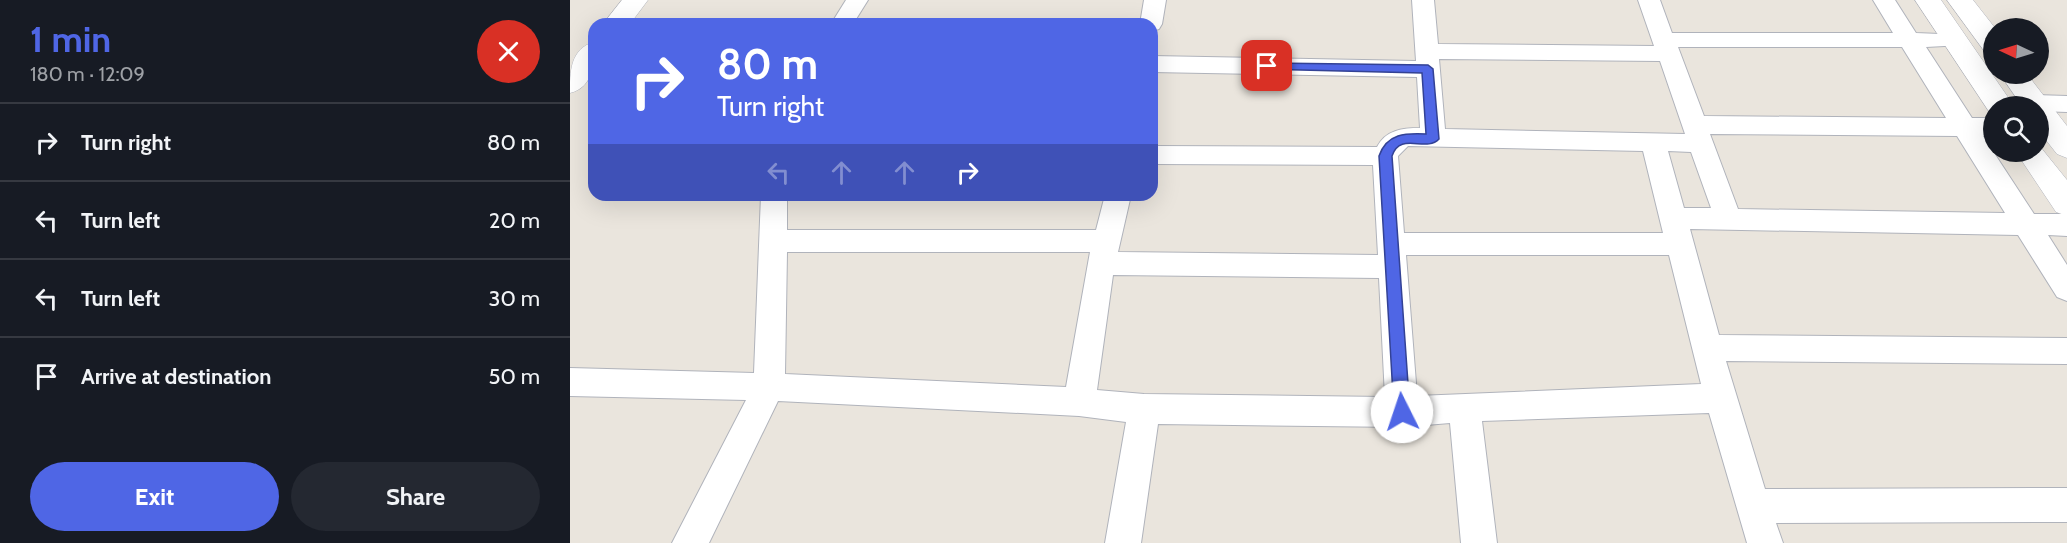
<!DOCTYPE html>
<meta charset="utf-8">
<style>
:root{--surface:#171b24;--page:#242831;--text:#f1f3f6;--muted:#9ea1a6;--line:#363941;--accent:#4f66e5}
body{margin:0;font-family:Cabin,sans-serif;background:var(--page);color:var(--text);height:100vh;display:flex;flex-direction:column;font-size:22px;white-space:nowrap}
*{box-sizing:border-box;margin:0}
p{font-size:20px;color:var(--muted)}
.icon{flex:none;width:33px;height:33px;fill:none;stroke:currentColor;stroke-width:2;stroke-linecap:round;stroke-linejoin:round}
.map{position:relative;flex:1;overflow:hidden}
.panel{display:flex;flex-direction:column;background:var(--surface);width:570px}
.panel>*{flex:none}
.banner{position:absolute;left:18px;top:18px;width:570px;height:183px;border-radius:18px;box-shadow:0 6px 24px #0002;background:#4f66e5;color:#fff;overflow:hidden}
.needle{width:39px;rotate:274deg}
.tools{position:absolute;left:1413px;top:18px;display:grid;gap:12px}
.tools a{display:grid;place-items:center;width:66px;height:66px;border-radius:50%;background:var(--surface);box-shadow:0 6px 24px #0002;font-size:30px}
.pin{position:absolute;display:grid;place-items:center;width:51px;height:51px;color:#fff;margin:-26px;border-radius:12px;box-shadow:0 3px 9px #0006}
.me{position:absolute;width:66px;margin:-33px;rotate:356deg;stroke-linejoin:round;filter:drop-shadow(0 0 4px #0008)}
.turn{display:flex;align-items:center;gap:21px;height:126px;padding:0 30px;font-size:27px}
.turn .icon{width:78px;height:78px;stroke-width:2.5}
.turn b{display:block;font-size:42px;line-height:51px}
.lanes{display:flex;align-items:center;height:57px;padding:0 30px;background:#0003;justify-content:center;gap:30px;direction:ltr}
.lanes .off{opacity:.35}
.round{display:grid;place-items:center;flex:none;width:63px;height:63px;border-radius:32px;background:var(--page)}
.head{display:flex;align-items:center;justify-content:space-between;height:102px;padding:0 30px}
h1{font-size:36px;font-weight:800;line-height:45px;color:var(--accent)}
.cta{display:flex;gap:12px;margin-top:auto;padding:12px 30px}
.cta a{flex:1;height:69px;border-radius:36px;background:var(--accent);color:#fff;font-size:24px;font-weight:800;line-height:69px;text-align:center}
.cta a+a{background:var(--page);color:var(--text)}
ul{padding:0;list-style:none}
li{display:flex;align-items:center;gap:18px;height:78px;padding:0 30px;border-top:2px solid var(--line)}
li div{flex:1}
li b{display:block;font-size:22px}
li em{font-style:normal}
main{display:flex;flex:1;min-height:0}
.map>svg:first-child{display:block}
.lines{fill:none;stroke-linecap:round;stroke-linejoin:round}
.minor-casing{stroke:#b0b3bb;stroke-width:2}
.tertiary-casing{stroke:#b0b3bb;stroke-width:1}
.secondary-casing{stroke:#b0b3bb;stroke-width:1}
.minor{fill:#fff;fill-rule:evenodd}
.tertiary{fill:#fff;fill-rule:evenodd}
.secondary{fill:#fff;fill-rule:evenodd}
.route{fill:#4f66e5;stroke:#334295;stroke-width:1.5}
</style>
<main>
<section class="panel">
<div class="head"><div><h1>1 min</h1><p>180 m · 12:09</p></div><a class="round" style="background:#d93025;color:#fff"><svg class="icon" aria-label="close" viewBox="0 0 24 24"><path d="M6 6l12 12M18 6L6 18"/></svg></a></div>
<ul>
<li><svg class="icon" aria-label="right" viewBox="0 0 24 24"><path d="M7 20v-9h11M14 6l5 5-5 5"/></svg><div><b>Turn right</b></div><em>80 m</em></li>
<li><svg class="icon" aria-label="left" viewBox="0 0 24 24"><path d="M17 20v-9H6M10 6l-5 5 5 5"/></svg><div><b>Turn left</b></div><em>20 m</em></li>
<li><svg class="icon" aria-label="left" viewBox="0 0 24 24"><path d="M17 20v-9H6M10 6l-5 5 5 5"/></svg><div><b>Turn left</b></div><em>30 m</em></li>
<li><svg class="icon" aria-label="arrive" viewBox="0 0 24 24"><path d="M6 21V4h12l-3 4 3 4H6"/></svg><div><b>Arrive at destination</b></div><em>50 m</em></li>
</ul>
<div class="cta"><a>Exit</a><a>Share</a></div>
</section>
<div class="map">
<svg width="1497" height="543" viewBox="0 0 1497 543">
<rect width="100%" height="100%" fill="#eae5dd"/>
<g class="lines">
<g class="minor-casing">
<path id="minor" d="M276,0h22l-15,24h-22z
M574,0h22l-4,24 -3,5 -7,2v-7h-12z
M842,0h22l4,44 216,2 -16,-46h22l12,33h221l-20,-33h22l21,33 47,2 3,5 -3,5 -37,2 46,71h22v18h-11l51,78h33v22l-19,-1 19,30v36l-10,-4 -39,-62 -328,-6 29,106 348,3v26l-341,-3 39,128 302,-1v34l-291,1 7,20h-36l-38,-130 -227,8 15,122h-36l-11,-120 -48,4 -244,-3 -17,119h-36l21,-121 -47,-6 -301,-15 -69,142h-37l74,-143 -176,-4v-28l184,5 7,-178h26v35h309l9,-35h26l-13,57 260,3 -5,-90 -221,-1v-18l225,1c9,-17 25,-19 43,-19l-3,-51 -265,-5v-16l264,5zM1108,47h224l44,71 -242,-2zM869,59l221,2 25,73 -240,-5zM1140,134l247,2 48,77 -267,-4zM838,146l235,5 20,82h-259l-6,-77zM1098,151l23,1 20,56h-27zM217,252h303l-24,135 -281,-13zM836,255h263l32,129 -284,12zM543,275l266,3 6,119 -241,-3 -47,-4z
M1465,95l32,1v16l-29,-1v-5h-13l-2,-3 3,-6z"/>
</g>
<g class="tertiary-casing">
<path id="tertiary" d="M52,0h26l-18,24h-27z
M24,42c0,21 0,45 -24,51 0,-21 0,-44 24,-51z"/>
</g>
<g class="secondary-casing">
<path id="secondary" d="M1345,0h26l73,106h-20v8l-4,-1z
M1377,0h26l22,28 -1,26 -9,-2z
M1430,74h27l40,52v32l-10,-4 -19,-24v-24h-16z
M1468,144l29,36v36l-11,-4 -40,-60h22z"/>
</g>
<use href="#minor" class="minor"/>
<use href="#tertiary" class="tertiary"/>
<use href="#secondary" class="secondary"/>
</g>
<path class="route" d="M697,63l161,2 5,4 6,70c-13,14 -39,-8 -47,17l18,256 -3,5 -5,2 -6,-2 -2,-5 -15,-256c8,-23 27,-23 47,-22l-4,-61 -159,-4v-5z"/>
</svg>
<div class="tools">
<a><svg class="needle" viewBox="-14 -14 28 28"><path d="M0-13l5 13h-10z" fill="#e53935"/><path d="M0 13l5-13h-10z" fill="#9ea1a6"/></svg></a>
<a><svg class="icon" aria-label="search" viewBox="0 0 24 24"><circle cx="10" cy="10" r="6"/><path d="M15 15l6 6"/></svg></a>
</div>
<div class="pin" style="left:697px;top:66px;background:#d93025"><svg class="icon" aria-label="arrive" viewBox="0 0 24 24"><path d="M6 21V4h12l-3 4 3 4H6"/></svg></div>
<svg class="me" style="left:832px;top:412px" viewBox="-20 -20 40 40"><circle r="19" fill="#fff"/><path d="M0-13L10 11 0 6-10 11z" fill="#4f66e5"/></svg>
<div class="banner">
<div class="turn"><svg class="icon" aria-label="right" viewBox="0 0 24 24"><path d="M7 20v-9h11M14 6l5 5-5 5"/></svg><div><b>80 m</b>Turn right</div></div>
<div class="lanes"><svg class="icon off" aria-label="left" viewBox="0 0 24 24"><path d="M17 20v-9H6M10 6l-5 5 5 5"/></svg><svg class="icon off" aria-label="ahead" viewBox="0 0 24 24"><path d="M12 20V5M6 11l6-6 6 6"/></svg><svg class="icon off" aria-label="ahead" viewBox="0 0 24 24"><path d="M12 20V5M6 11l6-6 6 6"/></svg><svg class="icon" aria-label="right" viewBox="0 0 24 24"><path d="M7 20v-9h11M14 6l5 5-5 5"/></svg></div>
</div>
</div>
</main>
